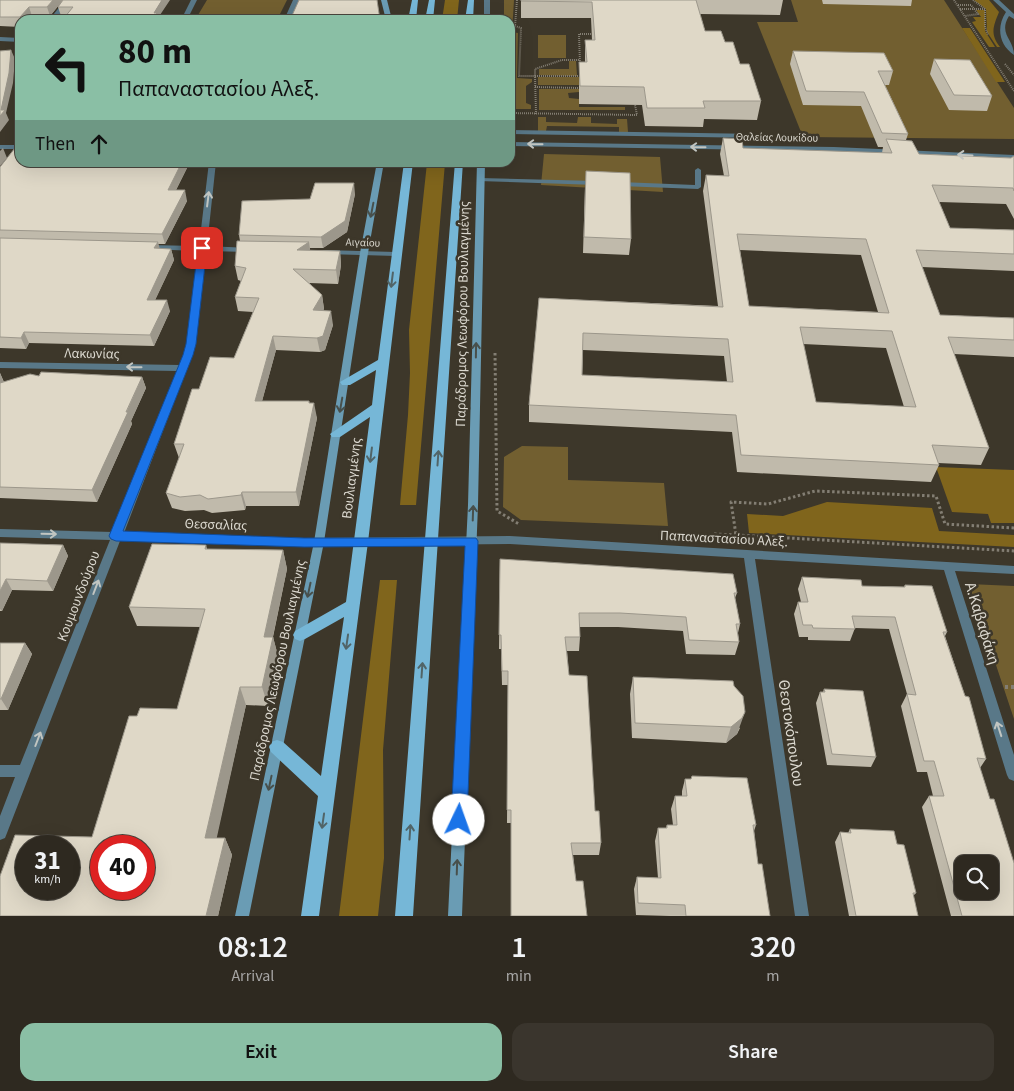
<!DOCTYPE html>
<meta charset="utf-8">
<style>
:root{--surface:#2e2920;--page:#3a352d;--text:#f1f3f6;--muted:#a7a6a5;--line:#49453e;--accent:#8abfa5}
body{margin:0;font-family:"Source Sans 3",sans-serif;background:var(--page);color:var(--text);height:100vh;display:flex;flex-direction:column;font-size:19px;white-space:nowrap}
*{box-sizing:border-box;margin:0}
p{font-size:16px;color:var(--muted)}
.icon{flex:none;width:28px;height:28px;fill:none;stroke:currentColor;stroke-width:2;stroke-linecap:round;stroke-linejoin:round}
.map{position:relative;height:916px;overflow:hidden}
.details{display:flex;flex-direction:column;background:var(--surface);flex:1}
.details>*{flex:none}
.top-card{position:absolute;left:15px;top:15px;width:500px;height:152px;border-radius:15px;box-shadow:0 5px 20px #0002,0 0 0 1px var(--line);background:#8abfa5;color:#111;overflow:hidden}
.controls{position:absolute;left:954px;top:855px;display:grid;gap:10px}
.controls a{display:grid;place-items:center;width:45px;height:45px;border-radius:10px;background:var(--surface);box-shadow:0 5px 20px #0002,0 0 0 1px var(--line);font-size:25px}
.speed{position:absolute;left:15px;top:835px;display:flex;gap:10px;font-size:25px;font-weight:700;text-align:center}
.speed>*{display:grid;place-content:center;width:65px;height:65px;border-radius:50%;background:var(--surface);box-shadow:0 5px 20px #0002,0 0 0 1px var(--line);line-height:1}
.speed small{font-size:12px;font-weight:400}
.speed .limit{border:8px solid #d22;background:#fff;color:#111}
.pin{position:absolute;display:grid;place-items:center;width:42px;height:42px;color:#fff;margin:-21px;border-radius:10px;box-shadow:0 2px 8px #0006}
.me{position:absolute;width:55px;margin:-28px;rotate:3deg;stroke-linejoin:round;filter:drop-shadow(0 0 4px #0008)}
.turn{display:flex;align-items:center;gap:18px;height:105px;padding:0 20px;font-size:22px}
.turn .icon{width:65px;height:65px;stroke-width:2.5}
.turn b{display:block;font-size:35px;line-height:42px}
.then{display:flex;align-items:center;height:48px;padding:0 20px;background:#0003;gap:10px;font-size:19px}
.eta{display:flex;justify-content:space-evenly;align-items:center;height:85px;text-align:center}
.eta b{font-size:30px;font-weight:600;line-height:35px}
.cta{display:flex;gap:10px;margin-top:auto;padding:10px 20px}
.cta a{flex:1;height:58px;border-radius:15px;background:var(--accent);color:#111;font-size:20px;font-weight:600;line-height:58px;text-align:center}
.cta a+a{background:var(--page);color:var(--text)}
.map>svg:first-child{display:block}
.green{fill:#725f30}
.forest{fill:#80651c}
.lines{fill:none;stroke-linecap:round;stroke-linejoin:round}
.path-far2{stroke:#837e73;stroke-width:2;stroke-dasharray:1 1;stroke-linecap:butt}
.path-far1{stroke:#837e73;stroke-width:3;stroke-dasharray:2.5 2.5;stroke-linecap:butt}
.path{stroke:#837e73;stroke-width:4;stroke-dasharray:3 3;stroke-linecap:butt}
.lane{fill:#597888;fill-rule:evenodd}
.street{fill:#597888;fill-rule:evenodd}
.secondary{fill:#6a9cb4;fill-rule:evenodd}
.primary{fill:#76b7d7;fill-rule:evenodd}
.wall{fill:#c0baab;fill-rule:evenodd}
.shaded-wall{fill:#9c978b}
.building{fill:#dfd8c7;stroke:#9c978b;fill-rule:evenodd}
.oneway{stroke:#c1c5c1}
.oneway2{stroke:#48504c}
.oneway3{stroke:#516467}
.route{fill:#1a73e8;stroke:#114b97}
.labels{text-anchor:middle;stroke-width:5;stroke-linejoin:round;paint-order:stroke}
.far-street-label{font-size:11px;fill:#dbd8cf;stroke:#3d372a}
.street-label{font-size:14px;fill:#dbd8cf;stroke:#3d372a}
.near-street-label{font-size:16px;fill:#dbd8cf;stroke:#3d372a}
</style>
<div class="map">
<svg width="1014" height="916" viewBox="0 0 1014 916">
<rect width="100%" height="100%" fill="#3d372a"/>
<path class="green" d="M207,0h80l-10,20h-82z
M504,0h10l-2,32 6,1 -1,45 15,1v3l-6,4v17l5,2v4h-21v-89h-6z
M791,0h153l70,108v31l-211,-2 -46,-115h41z
M538,35h28v23h-28z
M569,61h7l1,15 -38,-1v-6h30z
M538,77h75v3l-34,-1v6h-41z
M539,89h40v3l-11,1 1,5 10,1v8h46v3h-86z
M538,117h8v5l31,1 1,-6h13v6l26,1v-5h10l1,13h-9v-5l-72,-1 -1,5h-8z
M544,154l116,3 3,35 -122,-7z
M522,446l46,1v33l96,3 4,43 -147,-6 -18,-13 1,-50z
M969,584l45,2v134v-1z"/>
<path class="forest" d="M445,0h14l-2,20h-15z
M974,0h15l10,12c-6,15 -9,22 1,35h-3l-10,-15 -1,-23z
M976,10h9v21l10,16h-6l-17,-25 4,-1 -3,-4h8z
M962,28h8l35,54h-9z
M427,163h18l-29,342h-16l8,-90 2,-42 -1,-43z
M936,467l78,3v53h-23l-3,-9 -36,-2z
M827,502l105,6 7,23 75,4v12l-265,-14 -2,-19 36,2z
M380,580h17l-14,170 1,108 -6,58h-39z"/>
<g class="lines">
<path class="path-far2" d="M517,0l-2,26 6,2 -2,48h16v-7l27,-9h18
M954,0l60,91
M973,0l12,9v18l3,8
M958,5h13l7,9 -13,2
M960,9h25
M1005,64l9,11
M580,65l-1,-31h15
M535,87l44,1
M510,113l127,2 -2,-10
M536,114l-1,-38h46"/>
<path class="path-far1" d="M495,353l2,158 22,13
M1014,528l-69,-4 -9,-28 -121,-5 -47,13 -37,-2 5,33 278,16
M714,534l22,1"/>
<path class="path" d="M1005,687h9"/>
<path class="lane" d="M510,130l250,4 3,2 -3,2 -250,-4z
M698,168l3,2v17l-3,2 -78,-3 -3,-2 3,-2 75,3v-15z
M480,178l117,3 3,2 -3,2 -119,-4 -1,-1z"/>
<path class="street" d="M65,0h6l-16,20h-6z
M191,0h6l-10,20h-6z
M293,0h6l-9,20h-6z
M484,0h6v20h-6z
M993,0h6l15,14v5l-5,-3c-11,18 5,23 5,39 -15,-10 -18,-28 -8,-43z
M0,37l20,1v4l-20,-1z
M510,142l324,5 180,8v4l-180,-8 -324,-5z
M0,145h20v4h-20z
M209,162h7l-9,84 42,2 4,2 -4,2 -43,-1 -11,93 -3,11 -68,178 180,5 206,-2 504,30v8l-59,-3 59,184v26l-5,-2 -2,-4 -63,-205 -189,-11 54,357h-14l-51,-358 -234,-14 -206,2 -184,-5 -113,292 -2,5 -5,2v-24l15,-39h-15v-12h20l90,-225 -110,-3v-8l113,3 64,-161 -177,-3v-6l180,3 7,-21 11,-93 -52,-2 -4,-2 4,-2 53,1z
M323,250l73,2 4,2 -4,2 -70,-2 -4,-2z"/>
<path class="secondary" d="M381,0h6l5,20h-6z
M377,162h7l-16,91 -44,289 -75,374h-14l79,-374 46,-289z
M477,162h8l-7,343 -16,411h-14l20,-411z"/>
<path class="primary" d="M412,0h6l-2,20h-8z
M429,0h6l-2,20h-8z
M468,0h6l-1,20h-8z
M404,162h9l-45,380 -49,374h-18l17,-120 -47,-44 -2,-5 2,-5 6,-2 6,2 38,34 23,-159 -39,22 -5,2 -5,-2 -2,-4 2,-4 51,-29 24,-185 -30,20h-8l-2,-3 42,-29 4,-35 -26,15h-8l-2,-3 38,-22z
M455,162h8l-50,754h-18z"/>
</g>
<path class="wall" d="M0,0h63l-13,16h-18l-3,4h-9v7l-20,-1z
M63,0l95,18 1,2h-94l-1,-2 1,-2h-4l-3,-9z
M521,0h262l-3,15 -80,-1 5,17 20,11 15,22 21,37 -4,19 -53,-1 -1,8 -58,-1 -3,-21 -63,-1v-42h6v-22h7l-1,-22h-70z
M822,0h90l-1,6 -88,-2z
M793,51l100,20 -4,14h-4l23,49 -2,6 13,14 92,4 3,-2v63l-8,-15 -67,-2 11,26 64,2v41l-92,-4 18,48 74,3v39l-60,-3 35,94 -8,17 -43,-2 1,2 -8,17 -194,-10 -5,-40 -203,-10v-17l10,-107 179,8 -15,-115 3,-16 18,1 -4,-22 3,-16 20,10 139,5 1,-6h-5l-17,-41 -58,-1 -13,-41zM740,250l121,5 17,57 -129,-6zM803,344l83,4 18,59 -88,-5zM583,350l141,6 3,26 -145,-7z
M934,59l58,37 -5,15 -38,-1 -19,-36z
M20,162h170l-14,28 11,11 -22,43h-7l1,5h12l3,11 -19,40 15,11 -16,35 -125,-3 -3,6 -26,-1v-181z
M585,187l46,52 -2,16 -46,-2z
M355,194l-8,38 -24,16h-13v2l30,1 1,14 -3,19 -29,-1 13,12 2,14 -1,1 10,15 -8,25 -5,2 -44,-2 -14,51 48,2 7,15 -18,88h-53l-1,4 -33,3 -8,-3 -19,1 -13,-3 -6,-15 13,-35 -5,-14 25,-55 35,-31 19,-46 -15,-1 -3,-14 6,-16 -3,-1 -3,-14 5,-25 -1,-6 71,-36z
M0,373l4,9 35,-6 103,1 4,11 -15,33 1,3 -35,78 -97,-4z
M0,543l63,2 5,11 -15,35 -41,-1 -10,21h-2z
M206,545l1,4 76,1 4,19 -14,68 5,19 -10,50 -22,-1 -30,133h9l7,17 -14,61h-218l92,-79 45,-121 40,-7 23,-82 -63,-1 -8,-19z
M500,559l237,34 -2,5 5,26 -2,9 1,9 -4,13 -49,-1 -3,-23 -65,-4h-39l1,10 -1,14h-12l2,24 32,168 -2,12h-26l3,26 11,35 -76,-93h-4l1,-138h-6l-1,-36h-2z
M802,577l60,9 42,1 1,-2 42,47 -2,4 41,123 -6,9 34,148h-63l-29,-109 7,-11h4l-6,-24h-10l-16,-66 6,-12 -18,-65 -34,-1 -5,13 -42,-1v-3h-9l-5,-23 4,-12h3l-3,-13z
M0,643h25l7,11 -24,56h-8z
M633,677l107,51 -3,6 -11,9 -94,-5 -2,-44z
M824,689l52,68 -5,10 -44,-2 -11,-62 4,-11h3z
M685,779l71,46 -2,6 4,33 12,52h-100l-34,-1 -2,-26 3,-12 21,1 -3,-37 3,-13h8l1,-3h6l-2,-16 4,-13h7v-5z
M850,829l47,15 19,49 -3,3 5,20h-69l-14,-74 5,-10 8,1z"/>
<path class="shaded-wall" d="M53,0h10l-13,16 -3,-9z
M162,0h8l-12,18 1,2h-7l2,-7z
M29,7l3,9 -3,4h-8l-1,-3z
M11,50l4,9 -2,24 -7,30 3,7 -9,12v-16z
M3,148l4,10 -7,8v-15z
M182,162h8l-19,38 -3,-10z
M354,183l1,11 -8,38 -24,16 -2,-11z
M185,190l2,11 -22,43 -3,-10z
M158,242l3,11 -7,-5z
M309,242l2,14 -14,-6z
M171,249l3,11 -24,51 -3,-11z
M340,251l1,14 -3,19 -2,-14z
M322,295l2,14 -8,15 -3,-14z
M167,300l3,11 -16,35 -4,-11z
M331,311l2,14 -8,25 -5,2 -3,-14z
M24,332l5,11 -3,6 -5,-11z
M273,336l3,14 -18,66 -3,-15z
M0,373l4,10 -4,7z
M142,377l4,11 -15,33 1,3 -35,78 -5,-12z
M309,401l3,14 2,-12 3,15 -18,88 -3,-14z
M242,492l4,14 -1,4 -4,-15z
M63,545l5,11 -15,35 -6,-10z
M283,550l4,19 -18,86 -5,-18z
M6,579l6,11 -10,21 -2,-2v-18z
M273,637l5,19 -10,50 -6,-19z
M25,643l7,11 -24,56 -7,-11z
M240,687l6,18 -33,150 -8,-17z
M745,712l-8,22 -11,9 5,-16z
M225,838l7,17 -14,61h-12z"/>
<path class="building" d="M0,0h53l-6,7h-18l-9,10h-20z
M63,0h99l-8,13h3l-5,7h-34v-2h-54l9,-11h-15z
M299,0h78l3,20h-90z
M521,0h175l9,31h16l4,11h8l7,22h9l12,37h-58l2,7h-58l-3,-21 -64,-1 -1,-24h8l-2,-22h10l-3,-38 -71,-1z
M11,50l-2,23 -8,37h4l-5,6v-65z
M793,51l91,2 9,18h-15l30,63 -26,-1 -18,-41 -58,-1z
M934,59l36,1 22,36 -38,-1z
M723,138l19,1 1,9 149,5 -6,-14 26,2 7,13 92,4 3,-2v35l-1,-3 -81,-3 18,43 64,2v24l-98,-4 24,65 74,3v22l-66,-3 41,111 -57,-3 7,20 -198,-10 -5,-40 -207,-10 10,-107 184,9 -17,-132 23,1zM737,234l129,5 23,74 -140,-7zM800,327l92,4 24,76 -100,-5zM583,333l145,6 5,43 -151,-7z
M15,148h5v14h162l-14,28h17l-23,44 -162,-4v-63z
M586,171l44,2 1,66 -47,-2z
M315,183h39l-9,38 -24,16 -82,-2 3,-34 68,-2z
M0,238l158,4 -4,6 17,1 -24,51h20l-17,35 -126,-3 -3,6 -21,-1z
M237,241l72,1 -12,8 43,1 -4,19 -43,-1 29,26 -9,15 18,1 -8,25 -6,2 -44,-2 -18,65h54v2h5l-18,89h-54l-1,3 -33,4 -8,-4 -20,2 -14,-4 18,-49h-10l18,-55h7l11,-32 24,1 25,-60 -24,-1 11,-29 -11,-2z
M41,372l101,5 -16,35h2l-36,78 -92,-3v-104l30,-9 9,2z
M0,543l63,2 -16,36 -41,-2 -6,12z
M152,544l54,1 -1,4 78,1 -19,87h9l-11,50h-22l-35,151h20l-19,78h-206v-40l15,-41 77,2 37,-121h8l3,-8 37,1 28,-100 -76,-2zM26,846h43v43h-43zM101,846h43v43h-43z
M500,559l233,15 4,19h-3l6,31h-4l3,18 -50,-2 -3,-23 -66,-4h-41l1,24h-15l4,38 18,1 8,135h4l2,32h-30l5,38h7l4,35h-76v-106h-4l1,-139h-6l-1,-36h-2z
M802,577l59,3 1,6 43,1v-2l27,1 15,46h-4l22,64 4,1 17,62 -9,-1 13,41h4l20,64v53h-52l-33,-120h15l-10,-35h-10l-17,-67 9,1 -21,-78 -43,-1 3,13 -42,-1 -1,-3h-9l-5,-23h10zM962,864h28v27h-28z
M0,643h25l-24,56h-1z
M633,677l100,4 1,5 9,10 2,16 -3,6 -11,9 -96,-4z
M824,689l39,2 13,66 -44,-3 -12,-62h5z
M692,776l55,2 9,47h-3l5,39h4l8,52h-84l-1,-11 -47,-2 -1,-26 24,1 -3,-50h9v-3h10l-2,-29h12l-2,-17h6z
M850,829l44,2 3,13 7,1 12,48h-3l5,23h-62l-16,-84 11,1z"/>
<defs><path id="oneway-shaft" d="M-6 0H5M1.5-3L5.5 0L1.5 3" fill="none" stroke-width="1.6" stroke-linecap="round" stroke-linejoin="round" transform="scale(1.25)"/></defs>
<g class="oneway">
<use href="#oneway-shaft" transform="translate(535 144) rotate(-179)"/>
<use href="#oneway-shaft" transform="translate(698 147) rotate(-179)"/>
<use href="#oneway-shaft" transform="translate(965 155) rotate(-177)"/>
<use href="#oneway-shaft" transform="translate(208 199) rotate(-83)"/>
<use href="#oneway-shaft" transform="translate(134 367) rotate(-179)"/>
<use href="#oneway-shaft" transform="translate(49 534) rotate(1)"/>
<use href="#oneway-shaft" transform="translate(96 587) rotate(-69)"/>
<use href="#oneway-shaft" transform="translate(999 729) rotate(-108)"/>
<use href="#oneway-shaft" transform="translate(38 739) rotate(-69)"/>
</g>
<g class="oneway2">
<use href="#oneway-shaft" transform="translate(372 210) rotate(101)"/>
<use href="#oneway-shaft" transform="translate(476 350) rotate(-89)"/>
<use href="#oneway-shaft" transform="translate(341 405) rotate(100)"/>
<use href="#oneway-shaft" transform="translate(473 513) rotate(-88)"/>
<use href="#oneway-shaft" transform="translate(309 590) rotate(102)"/>
<use href="#oneway-shaft" transform="translate(270 783) rotate(102)"/>
<use href="#oneway-shaft" transform="translate(457 867) rotate(-88)"/>
</g>
<g class="oneway3">
<use href="#oneway-shaft" transform="translate(392 280) rotate(97)"/>
<use href="#oneway-shaft" transform="translate(371 455) rotate(97)"/>
<use href="#oneway-shaft" transform="translate(438 458) rotate(-86)"/>
<use href="#oneway-shaft" transform="translate(347 642) rotate(98)"/>
<use href="#oneway-shaft" transform="translate(422 670) rotate(-86)"/>
<use href="#oneway-shaft" transform="translate(323 821) rotate(98)"/>
<use href="#oneway-shaft" transform="translate(410 832) rotate(-86)"/>
</g>
<path class="route" d="M202,246l5,2 -11,96 -3,11 -70,176 181,7h172l2,3 -11,279 -2,5 -6,2 -5,-2 -3,-5 14,-274 -161,1 -188,-6 -5,-2 -2,-3 74,-181 3,-11 12,-96z"/>
<g class="labels">
<g class="far-street-label">
<text transform="translate(777 137) rotate(1)" y="4">Θαλείας Λουκίδου</text>
<text transform="translate(363 242) rotate(2)" y="4">Αιγαίου</text>
</g>
<g class="street-label">
<text transform="translate(462 314) rotate(-89)" y="5">Παράδρομος Λεωφόρου Βουλιαγμένης</text>
<text transform="translate(92 353) rotate(1)" y="5">Λακωνίας</text>
<text transform="translate(351 478) rotate(-83)" y="5">Βουλιαγμένης</text>
<text transform="translate(216 524) rotate(2)" y="5">Θεσσαλίας</text>
<text transform="translate(724 538) rotate(3)" y="5">Παπαναστασίου Αλεξ.</text>
<text transform="translate(78 596) rotate(-69)" y="5">Κουμουνδούρου</text>
<text transform="translate(277 670) rotate(-78)" y="5">Παράδρομος Λεωφόρου Βουλιαγμένης</text>
</g>
<g class="near-street-label">
<text transform="translate(983 623) rotate(73)" y="6">Α.Καβαφάκη</text>
<text transform="translate(792 733) rotate(82)" y="6">Θεοτοκόπουλου</text>
</g>
</g>
</svg>
<div class="controls">
<a><svg class="icon" aria-label="search" viewBox="0 0 24 24"><circle cx="10" cy="10" r="6"/><path d="M15 15l6 6"/></svg></a>
</div>
<div class="speed"><div>31<small>km/h</small></div><div class="limit">40</div></div>
<div class="pin" style="left:202px;top:248px;background:#d93025"><svg class="icon" aria-label="arrive" viewBox="0 0 24 24"><path d="M6 21V4h12l-3 4 3 4H6"/></svg></div>
<svg class="me" style="left:459px;top:820px" viewBox="-20 -20 40 40"><circle r="19" fill="#fff"/><path d="M0-13L10 11 0 6-10 11z" fill="#1a73e8"/></svg>
<div class="top-card">
<div class="turn"><svg class="icon" aria-label="left" viewBox="0 0 24 24"><path d="M17 20v-9H6M10 6l-5 5 5 5"/></svg><div><b>80 m</b>Παπαναστασίου Αλεξ.</div></div>
<div class="then">Then<svg class="icon" aria-label="ahead" viewBox="0 0 24 24"><path d="M12 20V5M6 11l6-6 6 6"/></svg></div>
</div>
</div>
<section class="details">
<div class="eta">
<div><b>08:12</b><p>Arrival</p></div>
<div><b>1</b><p>min</p></div>
<div><b>320</b><p>m</p></div>
</div>
<div class="cta"><a>Exit</a><a>Share</a></div>
</section>
